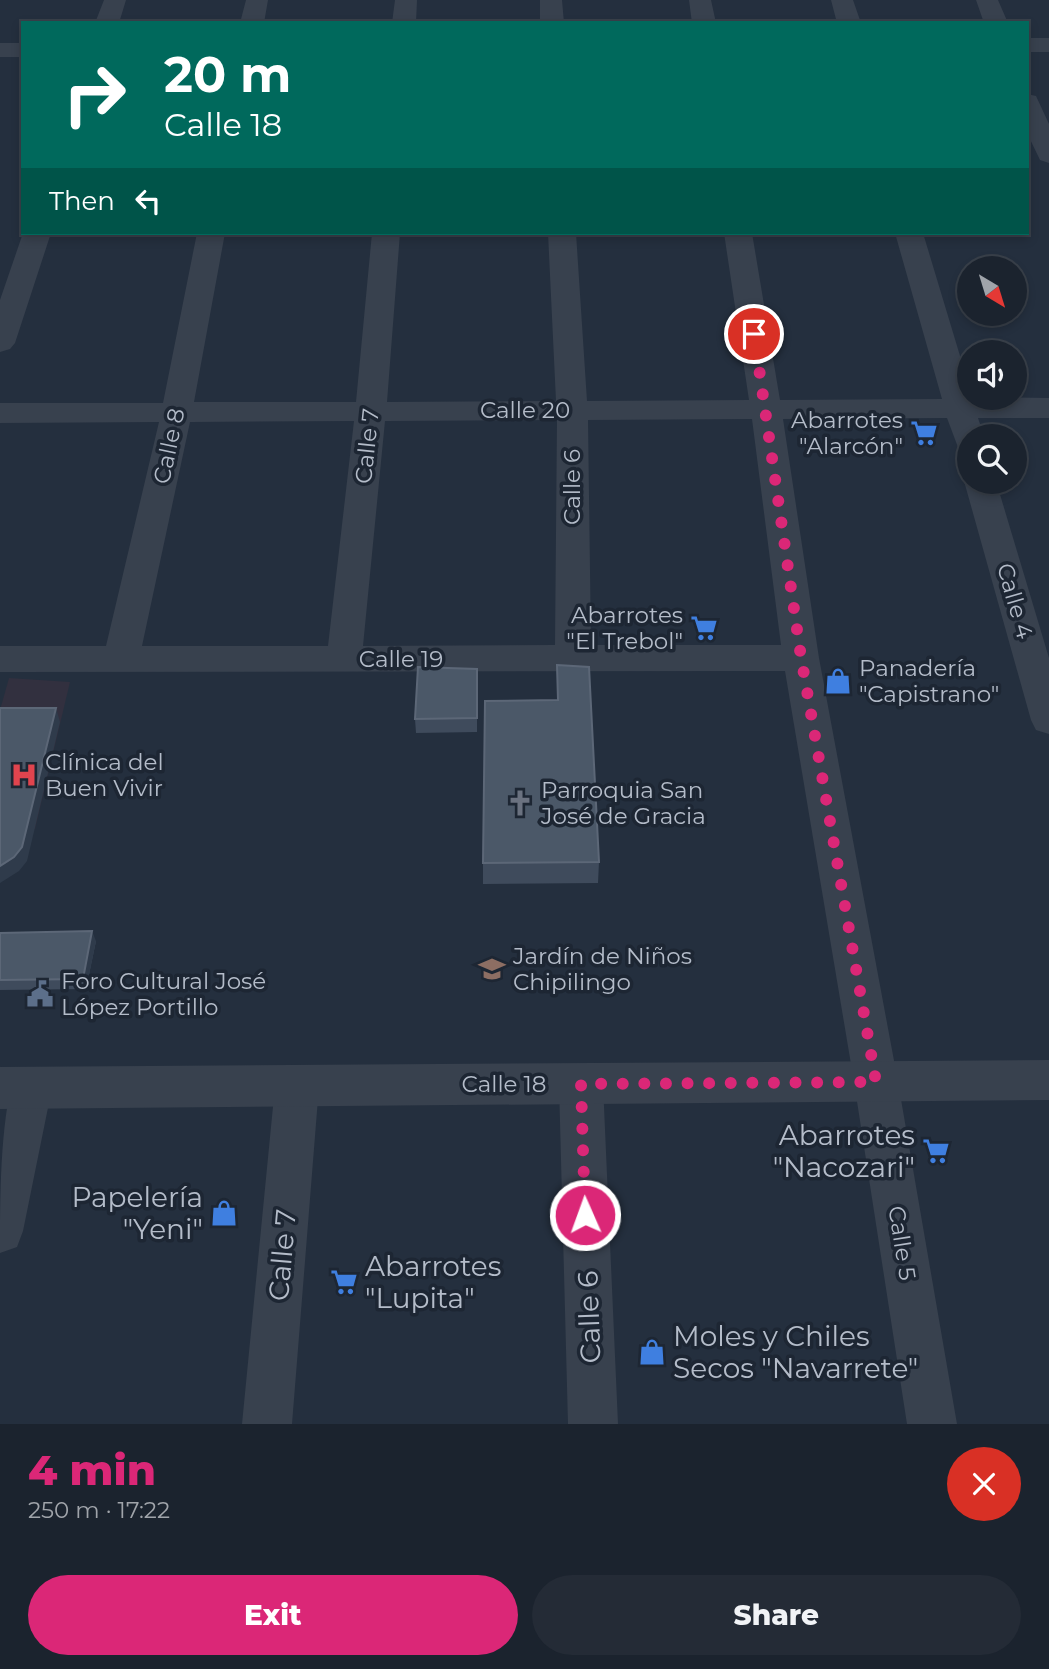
<!DOCTYPE html>
<meta charset="utf-8">
<style>
:root{--surface:#1b232e;--page:#242b36;--text:#f1f3f6;--muted:#a0a4aa;--line:#39404a;--accent:#db2777}
body{margin:0;font-family:Montserrat,sans-serif;background:var(--page);color:var(--text);height:100vh;display:flex;flex-direction:column;font-size:26px;white-space:nowrap}
*{box-sizing:border-box;margin:0}
p{font-size:23px;color:var(--muted)}
.icon{flex:none;width:38px;height:38px;fill:none;stroke:currentColor;stroke-width:2;stroke-linecap:round;stroke-linejoin:round}
.map{position:relative;height:1424px;overflow:hidden}
.side{display:flex;flex-direction:column;background:var(--surface);flex:1}
.side>*{flex:none}
.banner{position:absolute;left:21px;top:21px;width:1008px;height:214px;border-radius:0px;box-shadow:0 4px 10px #0003,0 0 0 2px var(--line);background:#00695c;color:#fff;overflow:hidden}
.needle{width:46px;rotate:142deg}
.buttons{position:absolute;left:957px;top:256px;display:grid;gap:14px}
.buttons a{display:grid;place-items:center;width:70px;height:70px;border-radius:50%;background:var(--surface);box-shadow:0 4px 10px #0003,0 0 0 2px var(--line);font-size:35px}
.pin{position:absolute;display:grid;place-items:center;width:60px;height:60px;color:#fff;margin:-30px;border:4px solid #fff;border-radius:50%;box-shadow:0 2px 7px #0007}
.me{position:absolute;width:77px;margin:-38px;rotate:358deg;stroke-linejoin:round;filter:drop-shadow(0 0 5px #0008)}
.turn{display:flex;align-items:center;gap:24px;height:147px;padding:0 28px;font-size:32px}
.turn .icon{width:91px;height:91px;stroke-width:2.5}
.turn b{display:block;font-size:49px;line-height:60px}
.then{display:flex;align-items:center;height:66px;padding:0 28px;background:#0003;gap:14px;font-size:26px}
.round{display:grid;place-items:center;flex:none;width:74px;height:74px;border-radius:37px;background:var(--page)}
.overview{display:flex;align-items:center;justify-content:space-between;height:119px;padding:0 28px}
h1{font-size:42px;font-weight:800;line-height:52px;color:var(--accent)}
.primary-button{display:flex;gap:14px;margin-top:auto;padding:14px 28px}
.primary-button a{flex:1;height:80px;border-radius:42px;background:var(--accent);color:#fff;font-size:28px;font-weight:800;line-height:80px;text-align:center}
.primary-button a+a{background:var(--page);color:var(--text)}
.map>svg:first-child{display:block}
.medical{fill:#32303f}
.lines{fill:none;stroke-linecap:round;stroke-linejoin:round}
.minor{fill:#38414e;fill-rule:evenodd}
.tertiary{fill:#38414e;fill-rule:evenodd}
.wall{fill:#3f4b5c}
.shaded-wall{fill:#2f3b4b}
.building{fill:#4b5868;stroke:#5c6777;stroke-width:2}
.route{stroke:#db2777;stroke-width:12;stroke-dasharray:0 21.6}
.labels{text-anchor:middle;stroke-width:7;stroke-linejoin:round;paint-order:stroke}
.street-label{font-size:23px;fill:#b4bcc9;stroke:#1d2633}
.poi-label{font-size:23px;fill:#b4bcc9;stroke:#1d2633;text-anchor:start}
.near-poi-label{font-size:28px;fill:#b4bcc9;stroke:#1d2633;text-anchor:end}
.near-street-label{font-size:28px;fill:#b4bcc9;stroke:#1d2633}
</style>
<div class="map">
<svg width="1049" height="1424" viewBox="0 0 1049 1424">
<rect width="100%" height="100%" fill="#242f3e"/>
<path class="medical" d="M9,678l61,4 -35,147h-35v-119z"/>
<g class="lines">
<path class="minor" d="M104,0h22l-7,23h-24z
M246,0h22l-4,23h-24z
M395,0h22l-1,23h-24z
M540,0h22l2,23h-24z
M689,0h22l5,23h-24z
M831,0h22l8,23h-24z
M976,0h22l10,23h-24z
M1027,38h22v14h-22z
M0,43h23v14h-23z
M1027,94l9,2 13,28v39l-9,-3 -13,-27z
M23,233h28l-36,110 -5,6 -10,3v-52z
M197,233h28l-31,169h162l16,-169h28l-13,169 169,-1 -8,-168h28l11,168 162,-1 -25,-167h28l28,167 162,-1 -47,-166h28l47,156v8l79,1v20h-71l6,18h-14v17l-11,-3 -12,-32 -164,1 36,239 79,424 59,342h-50l-53,-342 -69,-411 -785,1v-26h106l53,-224 -159,1v-20h163zM752,419l29,226h-190l-3,-225zM557,420l-2,225 -192,1 22,-225zM354,421l-26,225h-186l48,-224z
M969,474l1,7h26l53,177v76l-13,-4 -5,-10 -67,-239z
M581,1064l16,6 6,14 15,340h-50l-9,-340 6,-14z
M297,1066l16,6 6,14 -27,338h-50l33,-338 6,-14z
M30,1068l16,6 6,14 -29,143 -6,16 -17,6c0,-56 0,-127 14,-179z"/>
<path class="tertiary" d="M1049,1060v40l-1049,9v-42z"/>
</g>
<path class="wall" d="M557,665l42,197 -1,21 -115,1v-21l74,-163z
M477,684v48l-61,1 -1,-14z
M0,933l96,8 -10,48 -86,1z"/>
<path class="shaded-wall" d="M56,708l4,14 -33,139 -8,10 -19,12v-17z
M92,931l4,10 -10,48 -3,-10z"/>
<path class="building" d="M557,665l32,2 10,195 -116,1 2,-162 73,-1z
M418,667l59,2v49l-62,1z
M0,708h56l-34,139 -8,10 -14,9z
M92,931l-9,48 -83,1v-47z"/>
<g class="lines">
<path class="route" d="M585,1215l-4,-131 295,-2 -75,-425 -47,-323"/>
</g>
<defs>
<g id="supermarket-bare" transform="scale(2.1)"><path d="M-6-5.5h2.5l.6 2H6L4.5 2H-2.5L-4.4-4H-6ZM-1.5 3.2a1.3 1.3 0 1 0 .1 0ZM3 3.2a1.3 1.3 0 1 0 .1 0Z" fill="#3f7fe0" stroke="#1d2633" stroke-width="2.5" paint-order="stroke"/></g>
<g id="shop-bare" transform="scale(2.1)"><path d="M-5-2.5h2.3a2.7 3.5 0 0 1 5.4 0H5L5.5 6h-11ZM-1.5-2.5h3a1.5 2.3 0 0 0-3 0Z" fill="#3f7fe0" stroke="#1d2633" stroke-width="2.5" paint-order="stroke"/></g>
<g id="hospital-bare" transform="scale(2.1)"><path d="M-5-5h3v3.5h4V-5h3V5h-3V1.5h-4V5h-3Z" fill="#e0444e" stroke="#1d2633" stroke-width="2.5" paint-order="stroke"/></g>
<g id="church-bare" transform="scale(2.1)"><path d="M-1.2-6h2.4v3.5h3.3v2.4h-3.3V6h-2.4V-.1h-3.3v-2.4h3.3Z" fill="#6b7280" stroke="#1d2633" stroke-width="2.5" paint-order="stroke"/></g>
<g id="school-bare" transform="scale(2.1)"><path d="M0-5L7-2L0 1L-7-2ZM-4 1L0 2.5L4 1V4Q0 6-4 4Z" fill="#8d6e63" stroke="#1d2633" stroke-width="2.5" paint-order="stroke"/></g>
<g id="civic-bare" transform="scale(2.1)"><path d="M-.6-6.5H3V-4.5H.6V-3L4-1V1h2V6H-6V1h2V-1L-.6-3ZM-1.2 2.5V6h2.4V2.5Z" fill="#5c6f8a" stroke="#1d2633" stroke-width="2.5" paint-order="stroke"/></g>
</defs>
<g fill-rule="evenodd">
<use href="#supermarket-bare" x="924" y="433"/>
<use href="#supermarket-bare" x="704" y="628"/>
<use href="#shop-bare" x="838" y="681"/>
<use href="#hospital-bare" x="24" y="775"/>
<use href="#church-bare" x="520" y="803"/>
<use href="#school-bare" x="492" y="969"/>
<use href="#civic-bare" x="40" y="994"/>
<use href="#supermarket-bare" x="936" y="1151"/>
<use href="#shop-bare" x="224" y="1213"/>
<use href="#supermarket-bare" x="344" y="1282"/>
<use href="#shop-bare" x="652" y="1352"/>
</g>
<g class="labels">
<g class="street-label">
<text x="525" y="418">Calle 20</text>
<text transform="translate(169 446) rotate(-78)" y="8">Calle 8</text>
<text transform="translate(367 446) rotate(-84)" y="8">Calle 7</text>
<text transform="translate(572 487) rotate(-90)" y="8">Calle 6</text>
<text transform="translate(1015 601) rotate(74)" y="8">Calle 4</text>
<text x="401" y="667">Calle 19</text>
<text x="504" y="1092">Calle 18</text>
<text transform="translate(902 1243) rotate(81)" y="8">Calle 5</text>
</g>
<g class="poi-label">
<text x="903" y="428" text-anchor="end">Abarrotes<tspan x="903" dy="26">"Alarcón"</tspan></text>
<text x="683" y="623" text-anchor="end">Abarrotes<tspan x="683" dy="26">"El Trebol"</tspan></text>
<text x="859" y="676">Panadería<tspan x="859" dy="26">"Capistrano"</tspan></text>
<text x="45" y="770">Clínica del<tspan x="45" dy="26">Buen Vivir</tspan></text>
<text x="541" y="798">Parroquia San<tspan x="541" dy="26">José de Gracia</tspan></text>
<text x="513" y="964">Jardín de Niños<tspan x="513" dy="26">Chipilingo</tspan></text>
<text x="61" y="989">Foro Cultural José<tspan x="61" dy="26">López Portillo</tspan></text>
</g>
<g class="near-poi-label">
<text x="915" y="1145">Abarrotes<tspan x="915" dy="32">"Nacozari"</tspan></text>
<text x="203" y="1207">Papelería<tspan x="203" dy="32">"Yeni"</tspan></text>
<text x="365" y="1276" text-anchor="start">Abarrotes<tspan x="365" dy="32">"Lupita"</tspan></text>
<text x="673" y="1346" text-anchor="start">Moles y Chiles<tspan x="673" dy="32">Secos "Navarrete"</tspan></text>
</g>
<g class="near-street-label">
<text transform="translate(282 1255) rotate(-85)" y="10">Calle 7</text>
<text transform="translate(589 1317) rotate(-92)" y="10">Calle 6</text>
</g>
</g>
</svg>
<div class="buttons">
<a><svg class="needle" viewBox="-14 -14 28 28"><path d="M0-13l5 13h-10z" fill="#e53935"/><path d="M0 13l5-13h-10z" fill="#a0a4aa"/></svg></a>
<a><svg class="icon" aria-label="sound" viewBox="0 0 24 24"><path d="M4 9h4l5-4v14l-5-4H4zM17 9q2 3 0 6"/></svg></a>
<a><svg class="icon" aria-label="search" viewBox="0 0 24 24"><circle cx="10" cy="10" r="6"/><path d="M15 15l6 6"/></svg></a>
</div>
<div class="pin" style="left:754px;top:334px;background:#d93025"><svg class="icon" aria-label="arrive" viewBox="0 0 24 24"><path d="M6 21V4h12l-3 4 3 4H6"/></svg></div>
<svg class="me" style="left:585px;top:1215px" viewBox="-20 -20 40 40"><circle r="17" fill="#db2777" stroke="#fff" stroke-width="3"/><path d="M0-11L8 9 0 5-8 9z" fill="#fff"/></svg>
<div class="banner">
<div class="turn"><svg class="icon" aria-label="right" viewBox="0 0 24 24"><path d="M7 20v-9h11M14 6l5 5-5 5"/></svg><div><b>20 m</b>Calle 18</div></div>
<div class="then">Then<svg class="icon" aria-label="left" viewBox="0 0 24 24"><path d="M17 20v-9H6M10 6l-5 5 5 5"/></svg></div>
</div>
</div>
<section class="side">
<div class="overview"><div><h1>4 min</h1><p>250 m · 17:22</p></div><a class="round" style="background:#d93025;color:#fff"><svg class="icon" aria-label="close" viewBox="0 0 24 24"><path d="M6 6l12 12M18 6L6 18"/></svg></a></div>
<div class="primary-button"><a>Exit</a><a>Share</a></div>
</section>
